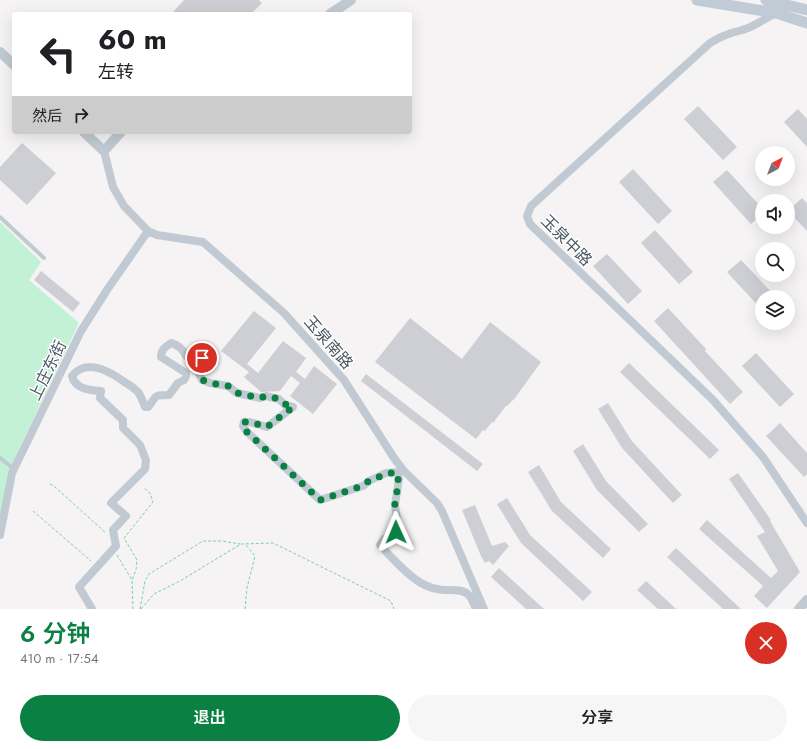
<!DOCTYPE html>
<html lang="zh">
<meta charset="utf-8">
<style>
:root{--surface:#fff;--page:#f6f6f6;--text:#202124;--muted:#757577;--accent:#0b8043}
body{margin:0;font-family:Jost,"Noto Sans SC",sans-serif;background:var(--page);color:var(--text);height:100vh;display:flex;flex-direction:column;font-size:15px;white-space:nowrap}
*{box-sizing:border-box;margin:0}
p{font-size:13px;color:var(--muted)}
.icon{flex:none;width:22px;height:22px;fill:none;stroke:currentColor;stroke-width:2;stroke-linecap:round;stroke-linejoin:round}
.map{position:relative;height:609px;overflow:hidden}
.details{display:flex;flex-direction:column;background:var(--surface);flex:1}
.details>*{flex:none}
.hud{position:absolute;left:12px;top:12px;width:400px;height:122px;border-radius:4px;box-shadow:0 4px 16px #0002;background:#fff;color:var(--text);overflow:hidden}
.needle{width:26px;rotate:42deg}
.buttons{position:absolute;left:755px;top:146px;display:grid;gap:8px}
.buttons a{display:grid;place-items:center;width:40px;height:40px;border-radius:50%;background:var(--surface);box-shadow:0 4px 16px #0002;font-size:20px}
.pin{position:absolute;display:grid;place-items:center;width:34px;height:34px;color:#fff;margin:-17px;border:2px solid #fff;border-radius:50%;box-shadow:0 1px 4px #0007}
.me{position:absolute;width:44px;margin:-22px;rotate:359deg;stroke-linejoin:round;filter:drop-shadow(0 0 3px #0008)}
.turn{display:flex;align-items:center;gap:14px;height:84px;padding:0 20px;font-size:18px}
.turn .icon{width:52px;height:52px;stroke-width:2.5}
.turn b{display:block;font-size:28px;line-height:34px}
.then{display:flex;align-items:center;height:38px;padding:0 20px;background:#0003;gap:8px;font-size:15px}
.round{display:grid;place-items:center;flex:none;width:42px;height:42px;border-radius:21px;background:var(--page)}
.summary{display:flex;align-items:center;justify-content:space-between;height:68px;padding:0 20px}
h1{font-size:24px;font-weight:600;line-height:30px;color:var(--accent)}
.action{display:flex;gap:8px;margin-top:auto;padding:8px 20px}
.action a{flex:1;height:46px;border-radius:24px;background:var(--accent);color:#fff;font-size:16px;font-weight:600;line-height:46px;text-align:center}
.action a+a{background:var(--page);color:var(--text)}
.map>svg:first-child{display:block}
.green{fill:#c3f1d5}
.building{fill:#cdcfd5}
.lines{fill:none;stroke-linecap:round;stroke-linejoin:round}
.path{stroke:#7ad0a6;stroke-width:1;stroke-dasharray:3 2;stroke-linecap:butt}
.service{stroke:#c1cad2;stroke-width:4}
.minor{stroke:#c1cad2;stroke-width:8}
.tertiary{stroke:#c1cad2;stroke-width:10}
.secondary{stroke:#c1cbd6;stroke-width:11}
.route{stroke:#0b8043;stroke-width:7;stroke-dasharray:0 12.6}
.labels{text-anchor:middle;stroke-width:3;stroke-linejoin:round;paint-order:stroke}
.street-label{font-size:16px;fill:#4a5661;stroke:#fff}
</style>
<div class="map">
<svg width="807" height="609" viewBox="0 0 807 609">
<rect width="100%" height="100%" fill="#f5f3f3"/>
<path class="green" d="M0,222l41,40 -12,18 50,43 -69,145 -10,52z"/>
<path class="building" d="M184,0h75l3,3 -11,11h-80z
M698,106l39,41 -14,13 -39,-41z
M798,109l9,10v28l-23,-25z
M22,143l34,30 -29,32 -27,-25v-13z
M633,169l39,42 -14,13 -39,-42z
M727,170l35,38v6l-11,10 -38,-42z
M802,198l5,5v28l-19,-20z
M655,230l38,42 -14,12 -38,-41z
M607,254l35,37 -14,13 -35,-38z
M741,260l35,37h-14v13l-35,-38z
M41,271l39,32 -7,9 -39,-32z
M668,308l38,41 -1,2 38,41 -13,12 -76,-83z
M254,311l22,17 -29,36 11,9 25,-32 23,17 -10,14 9,7 9,-13 23,18 -24,30 -23,-18 10,-13 -9,-7 -11,15 -19,1 -17,-15 5,-5 -28,-21z
M410,318l52,41 28,-37 51,40 -26,36 -8,8h-1l-13,17 -1,-1 -7,9 -2,-1 -7,9 -101,-77z
M756,353l38,41 -14,13 -38,-41z
M629,363l90,87 -9,9 -90,-87z
M366,374l117,90 -6,7 -116,-90z
M608,403l23,37 51,55 -9,8 -51,-55 -24,-39z
M780,423l27,30v21l-3,3 -38,-41z
M583,444l23,37 42,43 -9,8 -42,-42 -24,-39z
M539,465l22,37 50,47 -8,9 -51,-47 -24,-39z
M738,473l33,47 -1,1 30,51 -33,36 -13,-12 9,-10 -64,-57 8,-9 64,58 7,-7 -21,-35 8,-4 -36,-53z
M507,498l23,37 62,57 -9,9 -62,-58 -24,-39z
M475,505l17,41 13,-4 4,4 -16,19 -4,-4 -4,2 -4,-7 -19,-46z
M676,548l65,61h-18l-56,-52z
M499,568l45,41h-18l-35,-32z
M646,581l30,28h-18l-21,-19z"/>
<g class="lines">
<path class="path" d="M50,484l5,3 51,46
M33,511l58,50
M117,555l15,25
M133,609l-1,-29 4,-10 1,-10 -13,-22 29,-36 -3,-9 -6,-5
M140,609l5,-28 4,-7 54,-33h19l18,3
M141,609l13,-15 26,-13 61,-37 32,-1 118,58 3,8
M245,609l2,-21 8,-32 -9,-11"/>
<path class="service" d="M0,217l44,41
M0,458l14,11"/>
<path class="minor" d="M776,13c-11,5 -22,14 -34,17 -14,4 -19,5 -32,13l-179,163 -4,10 3,8 183,176 50,57 44,66
M104,151l9,36 11,19 24,25 9,4 46,7 81,71 60,67 50,78 10,13 33,32 5,8 42,98
M0,535l12,-62 69,-142 26,-41 41,-59
M92,609l-13,-22 37,-41 -3,-16 13,-14 -15,-13 34,-34 1,-9 -6,-15 -17,-17v-8l-23,-22 1,-7c-12,-1 -26,-2 -29,-15 14,-18 37,-5 51,5 5,3 11,7 15,11 3,4 5,10 7,15h3c10,-11 3,-12 21,-12l9,-12 6,-3 2,-4v-3l-25,-16c0,-7 4,-10 10,-14 8,2 12,6 15,13l14,-2 2,4 -3,5v10l3,7 8,3 18,3 9,7 23,5 6,-2 13,3 6,6 8,2 -26,20 -17,-5h-6l-1,4 4,6 73,68 43,-14 6,-5 17,-8 11,-1 2,7 -4,26 3,22 -4,10 -10,2 -4,6c12,13 26,29 41,38 7,4 16,7 24,7 8,0 18,-1 24,5 3,4 5,9 7,14"/>
<path class="tertiary" d="M330,14l21,-14
M0,52l14,13
M84,132l20,19 17,-19
M799,609l8,-9"/>
<path class="secondary" d="M697,0l79,13 31,10
M766,0l41,10"/>
</g>
<g class="lines">
<path class="route" d="M202,358l-3,5v10l3,7 8,3 18,3 9,7 23,5 6,-2 13,3 6,5 8,3 -26,20 -17,-5h-6l-1,4 4,6 73,68 42,-14 7,-5 17,-7 10,-2c5,10 0,20 -1,31 -1,10 4,20 1,29"/>
</g>
<g class="labels">
<g class="street-label">
<text transform="translate(567 240) rotate(45)" y="6">玉泉中路</text>
<text transform="translate(329 342) rotate(49)" y="6">玉泉南路</text>
<text transform="translate(47 370) rotate(-64)" y="6">上庄东街</text>
</g>
</g>
</svg>
<div class="buttons">
<a><svg class="needle" viewBox="-14 -14 28 28"><path d="M0-13l5 13h-10z" fill="#e53935"/><path d="M0 13l5-13h-10z" fill="#757577"/></svg></a>
<a><svg class="icon" aria-label="sound" viewBox="0 0 24 24"><path d="M4 9h4l5-4v14l-5-4H4zM17 9q2 3 0 6"/></svg></a>
<a><svg class="icon" aria-label="search" viewBox="0 0 24 24"><circle cx="10" cy="10" r="6"/><path d="M15 15l6 6"/></svg></a>
<a><svg class="icon" aria-label="layers" viewBox="0 0 24 24"><path d="M12 4l9 5-9 5-9-5zM3 14l9 5 9-5"/></svg></a>
</div>
<div class="pin" style="left:202px;top:358px;background:#d93025"><svg class="icon" aria-label="arrive" viewBox="0 0 24 24"><path d="M6 21V4h12l-3 4 3 4H6"/></svg></div>
<svg class="me" style="left:396px;top:532px" viewBox="-20 -20 40 40"><path d="M0-17L14 15 0 8-14 15z" fill="#0b8043" stroke="#fff" stroke-width="4"/></svg>
<div class="hud">
<div class="turn"><svg class="icon" aria-label="left" viewBox="0 0 24 24"><path d="M17 20v-9H6M10 6l-5 5 5 5"/></svg><div><b>60 m</b>左转</div></div>
<div class="then">然后<svg class="icon" aria-label="right" viewBox="0 0 24 24"><path d="M7 20v-9h11M14 6l5 5-5 5"/></svg></div>
</div>
</div>
<section class="details">
<div class="summary"><div><h1>6 分钟</h1><p>410 m · 17:54</p></div><a class="round" style="background:#d93025;color:#fff"><svg class="icon" aria-label="close" viewBox="0 0 24 24"><path d="M6 6l12 12M18 6L6 18"/></svg></a></div>
<div class="action"><a>退出</a><a>分享</a></div>
</section>
